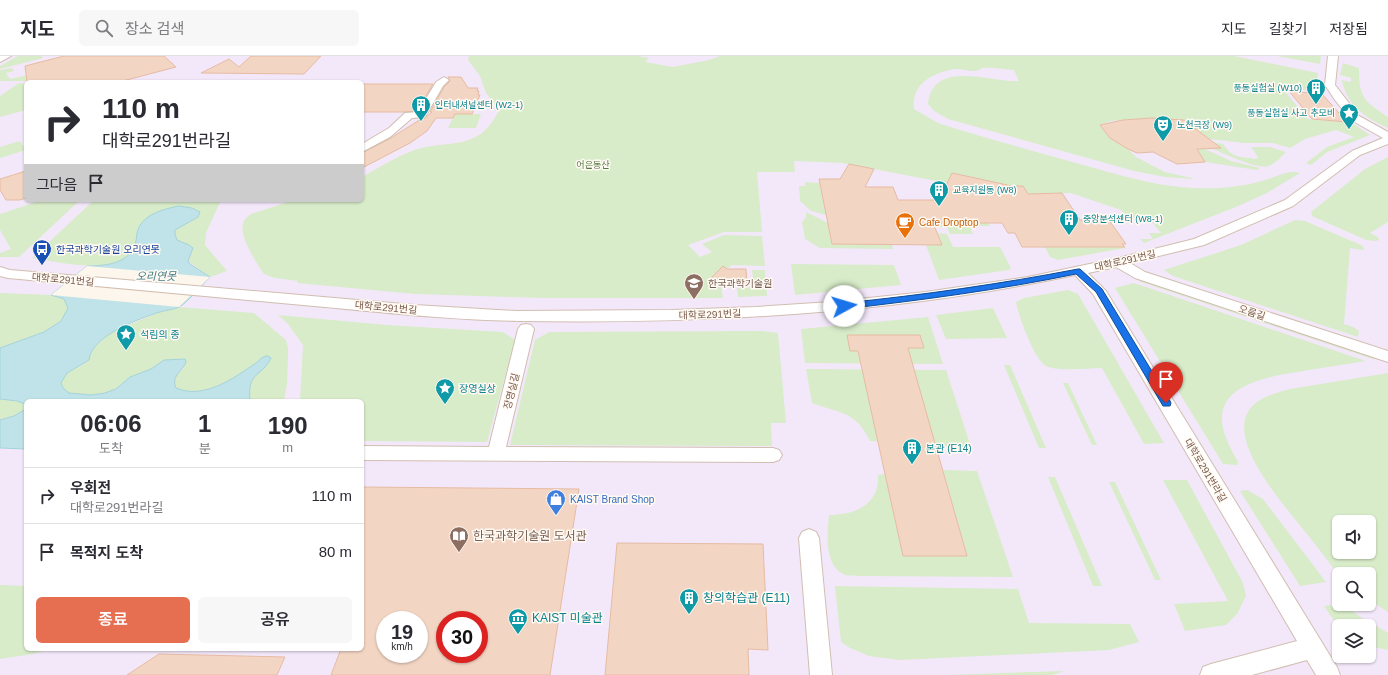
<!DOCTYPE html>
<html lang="ko">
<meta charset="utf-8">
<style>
:root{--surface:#fff;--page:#f7f7f7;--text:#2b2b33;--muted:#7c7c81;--line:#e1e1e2;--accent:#e76f51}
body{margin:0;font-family:Helvetica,"Noto Sans KR",sans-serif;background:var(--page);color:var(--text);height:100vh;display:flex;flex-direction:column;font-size:15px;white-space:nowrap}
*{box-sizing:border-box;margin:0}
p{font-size:13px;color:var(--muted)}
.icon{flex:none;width:22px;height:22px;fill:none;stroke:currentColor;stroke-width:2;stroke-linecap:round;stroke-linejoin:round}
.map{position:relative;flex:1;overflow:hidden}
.side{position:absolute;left:24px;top:343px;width:340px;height:252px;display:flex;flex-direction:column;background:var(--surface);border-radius:6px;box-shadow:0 1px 3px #0004}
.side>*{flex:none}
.guide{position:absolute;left:24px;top:24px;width:340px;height:122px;border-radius:6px;box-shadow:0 1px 3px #0004;background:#fff;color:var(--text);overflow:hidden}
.fabs{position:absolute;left:1332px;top:459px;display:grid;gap:8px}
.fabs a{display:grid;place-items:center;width:44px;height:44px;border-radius:6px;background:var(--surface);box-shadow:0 1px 3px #0004;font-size:20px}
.speed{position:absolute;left:376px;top:555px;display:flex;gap:8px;font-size:20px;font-weight:700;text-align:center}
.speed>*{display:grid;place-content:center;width:52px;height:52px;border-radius:50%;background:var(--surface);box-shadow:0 1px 3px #0004;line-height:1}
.speed small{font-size:10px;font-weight:400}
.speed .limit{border:6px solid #d22;background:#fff;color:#111}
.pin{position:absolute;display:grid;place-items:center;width:34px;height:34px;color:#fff;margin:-41px -17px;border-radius:50% 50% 50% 0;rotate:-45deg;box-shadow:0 0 4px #0007}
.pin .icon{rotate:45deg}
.me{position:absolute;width:44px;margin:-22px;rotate:84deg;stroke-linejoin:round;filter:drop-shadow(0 0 3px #0008)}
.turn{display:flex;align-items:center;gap:14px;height:84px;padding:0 12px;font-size:18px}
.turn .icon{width:52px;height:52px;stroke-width:2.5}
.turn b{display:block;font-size:28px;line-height:34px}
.then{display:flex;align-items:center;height:38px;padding:0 12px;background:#0003;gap:8px;font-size:15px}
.eta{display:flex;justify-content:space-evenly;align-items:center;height:68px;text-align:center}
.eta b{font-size:24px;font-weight:600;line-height:28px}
.action{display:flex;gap:8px;margin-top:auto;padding:8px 12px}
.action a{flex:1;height:46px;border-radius:6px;background:var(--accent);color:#fff;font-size:16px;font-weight:600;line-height:46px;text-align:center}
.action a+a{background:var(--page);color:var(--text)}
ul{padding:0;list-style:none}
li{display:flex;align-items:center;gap:12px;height:56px;padding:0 12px;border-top:1px solid var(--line)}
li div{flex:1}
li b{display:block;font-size:15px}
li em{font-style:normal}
header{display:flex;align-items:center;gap:24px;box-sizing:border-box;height:56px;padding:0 20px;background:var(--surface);border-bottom:1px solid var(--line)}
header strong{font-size:19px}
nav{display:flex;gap:22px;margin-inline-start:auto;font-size:14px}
.search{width:280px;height:36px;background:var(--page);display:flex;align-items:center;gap:10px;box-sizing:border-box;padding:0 14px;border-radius:6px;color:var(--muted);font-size:15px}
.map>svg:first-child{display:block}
.education{fill:#f3e8fa;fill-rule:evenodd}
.green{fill:#d8ecc9;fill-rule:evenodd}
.water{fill:#bfe3e8;stroke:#a5d3da}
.pier{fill:#fdf6ec}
.building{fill:#f3d5c3;stroke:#e6bba3;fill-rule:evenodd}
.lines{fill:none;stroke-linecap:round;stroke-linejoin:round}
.street-casing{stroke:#d1beb0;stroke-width:2}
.street{fill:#fff;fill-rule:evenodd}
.route{fill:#1a73e8;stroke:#114b97}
.labels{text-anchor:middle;stroke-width:3;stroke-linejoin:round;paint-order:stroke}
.far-culture-label{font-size:9px;fill:#0d838f;stroke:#fffaf3;text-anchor:start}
.far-park-label{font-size:9px;fill:#537a41;stroke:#fffaf3}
.food-label{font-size:10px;fill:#c56008;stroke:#fffaf3;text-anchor:start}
.transit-label{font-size:10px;fill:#164399;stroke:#fffaf3;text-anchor:start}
.street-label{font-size:10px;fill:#7a5c4d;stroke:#fffaf3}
.education-label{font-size:10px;fill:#785e54;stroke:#fffaf3;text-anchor:start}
.culture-label{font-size:10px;fill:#0d838f;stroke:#fffaf3;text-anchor:start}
.shop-label{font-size:10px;fill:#366cbe;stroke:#fffaf3;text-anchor:start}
.water-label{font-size:11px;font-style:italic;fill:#437c86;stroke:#fffaf3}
.near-education-label{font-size:12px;fill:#785e54;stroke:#fffaf3;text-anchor:start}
.near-culture-label{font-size:12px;fill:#0d838f;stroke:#fffaf3;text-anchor:start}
</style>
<header>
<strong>지도</strong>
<div class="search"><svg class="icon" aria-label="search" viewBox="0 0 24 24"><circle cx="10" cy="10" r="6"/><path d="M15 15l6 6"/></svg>장소 검색</div>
<nav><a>지도</a><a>길찾기</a><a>저장됨</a></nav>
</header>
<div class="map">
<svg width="1388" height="619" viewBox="0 0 1388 619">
<rect width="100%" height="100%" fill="#fdf6ec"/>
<path class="education" d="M0,0h1388v619h-1388zM26,26h336v118h-336zM26,345h336v248h-336zM1339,466h30v30h-30zM1339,518h30v30h-30zM385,564h34v34h-34zM445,564h34v34h-34zM1339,570h30v30h-30z"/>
<path class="green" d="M18,0h23l2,2 -43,11v-3z
M469,0h168l12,2 -4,4 28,5 36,-7 11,-4h514l84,17 -1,8 3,10 -38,-3 26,31 44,4 18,12 -43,17 -16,13 -5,-2 21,-16 27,-10 -18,-7 -31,9 -15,9 -17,-5h-29l-35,-4 -57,-21 -29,2 -12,1 -11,4 10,13 18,11 8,8 29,15 31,7 -31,-2 -31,-6 -186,-52 -14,-8 -6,-7c5,-46 63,-21 91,-23l-5,-11c-10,0 -21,-3 -31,-2 -3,1 -6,3 -9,3 -6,0 -12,-2 -18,-2 -23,3 -45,15 -42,40l24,14 22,7c40,12 80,23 120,34 33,9 67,20 101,23 30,3 61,1 90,-9 9,-3 20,-8 29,-5l-33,20 -31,14 -92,36 -4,-4h13l-4,-6h12l-12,-15h-22l-6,-8 -50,-17 -43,1 -5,-8h-11l-60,-13 -5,10 -105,-20 -48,-2 1,11h-38l5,60h-38l-36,13 12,12 12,-5 -10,-8 22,-9 38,1 3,30 -33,-1 -12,10 -10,4 5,2 5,-1 3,18h-181l-127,-4 -118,-11 1,-2 -23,-3 -11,-4c-7,-10 -25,-38 -21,-50 1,-5 4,-7 8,-10l43,-14h68v-23c16,-9 32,-19 50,-26 34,-13 65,3 86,-39l-2,-6 -10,-13 -6,-17 -12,-16z
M1277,0h44l-1,8z
M1343,7l16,5c0,30 5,33 29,49v11c-21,-9 -42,-23 -46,-48l9,2v-4l-11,-3z
M12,12l2,3 -8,2 4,6 49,-11 -31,13h-28v-11z
M19,27l7,1v26l-26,7v-21z
M455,58h26l-5,14h-28z
M20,85l6,9 -26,8v-11z
M1212,86l11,2c10,15 16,12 33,15l2,-2 -7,-10h19l16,5c-5,5 -10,11 -17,14 -11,4 -44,-12 -56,-17z
M1197,93h8l26,12 29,7 -3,2 -52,-8z
M1388,101v65l-18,11 8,4 1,3 -3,1 -10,-1 -54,-24 -1,-4 54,-43z
M805,126l14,1 7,32 -15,-4 -11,-10 -1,-15h6z
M42,144h38l-61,57h-19v-4l11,-4 -11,-19v-16z
M94,144h127l-15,33 -1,12 22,26 -17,6 -22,-16 3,-8 -2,-8 -12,-5 -2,-6v-3l25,-19 -8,-4 -13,-2 -41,22c0,5 -1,13 -3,18 -14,32 -76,16 -103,12z
M806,156l22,11 4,21 60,1 1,4 -73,-1 -15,-9 -3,-17 4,-5z
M1295,164l10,1 56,24 4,4 -3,1 -12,-2 -6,76 9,3 6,4 -1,6 -185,-61 -9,-6 77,-25z
M933,167h55l2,3h-20l3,8h-23l-3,-7h-12z
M938,177l9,1 6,13h47l11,21 -2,2 -70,10 -13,-35h16z
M1045,191h79l1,1 -67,12 -8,-3z
M791,208l103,1 7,20 -106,10z
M752,214h13l2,26 -29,1 -1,-9 17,-1z
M1141,224l237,78 -5,1 -235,-78z
M1134,227l232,78c-19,3 -38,6 -57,9 -28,5 -88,10 -87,49 0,15 9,30 16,43l-1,3 -14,-1 -108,-176z
M1068,234l10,4 86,149 -20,1 -42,-76c-15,0 -43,4 -56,-2 -12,-7 -28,-51 -30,-64l8,-4z
M0,237l51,2 13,4 4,9 -7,13 -17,11 -44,16z
M179,251l75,6 32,27 2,8v8l-1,28 -3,17h-34c-2,-20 3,-25 18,-37l-3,-8c-4,2 -6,5 -9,7 -22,15 -52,37 -80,25 -4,-10 1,-14 8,-20l-20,-8 -13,9 -21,8 -14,12 -11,4 -14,2 -22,-2 -6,-5 -2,-6 6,-9 17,-9 11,-17 16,-15 49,-20z
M993,252l14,30 -61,1 -10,-24z
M278,259l109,10 116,7 12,8 -28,102 -125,-1v-40h-62l3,-56 -15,-21z
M928,261l15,47 -138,-1 -4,-34z
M762,275l16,2 8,90h-15l1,23 -262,-1 25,-105 14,-8z
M1004,309h6l36,83h-7z
M806,313l140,1 25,77h-35l-66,-6c-14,-30 -31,-28 -58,-38z
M1388,317v239l-19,-12v-26h-31c-13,-17 -26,-34 -40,-51 -18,-23 -68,-80 -50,-111 7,-14 28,-19 42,-23zM1339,466h30v30h-30z
M1063,327h5l29,62h-5z
M0,343l17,2 9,3v6l-12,6 -14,4z
M943,414l34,1 36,106 -155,-1c-4,-1 -9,0 -13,-1 -21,-9 -18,-41 -16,-60 25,0 51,-10 49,-40l7,-1 18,82h64z
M1048,421h7l47,109h-9z
M1163,424h24l56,103 3,13 -9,18 -11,11 -41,6 -11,-27 54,-3z
M1109,426h6l46,98h-6z
M1247,434l16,9 63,83 -26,4 -60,-95z
M0,529l26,1v63h24l-17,5 -33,5z
M835,530l183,3 11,34 101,1 9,18 -30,8 -210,10 -30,-4 -19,-8 -9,-6z
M1343,548l19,14 26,15v17l-19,-4v-20h-30v2l-15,-22z
M1064,615l-12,4h-107z"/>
<path class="water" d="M179,150l13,2 8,4 -2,5 -23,13v4l2,6 12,5 4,3 -5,13 2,3 20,13c-7,7 -24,27 -31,30 -6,3 -13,3 -19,5 -20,6 -69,24 -71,48l-22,13 -6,10 2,5 6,5 22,2 14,-2 11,-4 14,-12 21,-8 13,-9 21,-1 1,3c-5,11 -15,14 -10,26 28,12 58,-10 80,-25 4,-3 6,-7 12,-7l3,2c-10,20 -24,13 -21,43h-224v48l-26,-1v-28l14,-4 12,-7 -1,-5 -8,-3 -17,-2v-51l44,-16 17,-11 7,-13 -4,-9 -13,-4 36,-29c17,0 41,-2 48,-21 2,-5 1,-13 4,-18 8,-14 25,-18 40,-21z"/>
<path class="pier" d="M87,210l123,11 -31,30 -128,-12z"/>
<path class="building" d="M64,0h100l12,11 -57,15h-92l-2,-16z
M251,0h70l-17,18 -103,-1 28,-14 10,8z
M448,21h13l7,11h10l-1,3h2l-1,4h2l-8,19h-17l-2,4h-17l-9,13 -17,12 -48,25v-15l29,-15 30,-19 4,-1 7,-6h-2l14,-25 6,-6z
M362,28h71l-16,27 -13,1h-42z
M1289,35l33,3 25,28 -35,-3z
M1152,62l32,2 37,28 -24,1 8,13 -28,2 -24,-12 -16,1 -9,-4 -18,-11 -10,-13 23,-5z
M849,108l25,5 -9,18h28l5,13h41l13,-27 60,13h11l5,8 34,-1 18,27h29l17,24h-4l3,3h-103l-7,-14h-7l-6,-10h-69l9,22 -110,-1 -13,-65h21z
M26,115v27l-6,2h-14l-6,-10v-11z
M723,210l4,3h19l1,14 -24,2 -13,-6z
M847,279h73l4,13h-16l59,208h-64l-45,-205h-8z
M362,431l217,2 -29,186h-219l10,-26h21zM385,564h34v34h-34zM445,564h34v34h-34z
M617,487l146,1 5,106 -20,-1 1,26h-144z
M159,598l126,3 -8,18h-150z"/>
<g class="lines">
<g class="street-casing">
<path id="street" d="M0,0h11l-11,6z
M1328,0h10l-3,29 24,31 29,16v12l-28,11 -67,51 -89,39 -74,18 15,9 243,79v11l-253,-84 -19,-11 -28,6 18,18 231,376 3,8h-24l-9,-15 -55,15h-52l3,-8 8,-3 86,-23 -204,-347 -18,-19c-183,39 -371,49 -557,46 -68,-1 -137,-9 -204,-15 -102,-9 -204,-19 -306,-28l-8,-2v-9l10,3 405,35 101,6 155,-1 85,-3 75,-5 94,-10 103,-15 90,-19 76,-19 91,-39 67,-49 31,-13 -32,-18 -16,-20 -10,-15z
M444,21l5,3 -6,6 -18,31 -13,1 -22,19 -28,15v-8l27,-16 16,-15 13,-1 18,-30z
M526,268l5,1 3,4 -28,118 267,1 6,2 3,5 -3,5 -6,2 -411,-2v-14l127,1 29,-118 3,-4z
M809,473l7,3 3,6 13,137h-22l-11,-137 3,-6z"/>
</g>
<use href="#street" class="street"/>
</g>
<path class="route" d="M1078,213h2l22,20 68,112 1,2 -1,3h-7l-67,-114 -20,-18c-77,16 -154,26 -232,35l-4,-3 4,-3c79,-8 156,-19 234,-34z"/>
<defs>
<g id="building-pin" transform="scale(1)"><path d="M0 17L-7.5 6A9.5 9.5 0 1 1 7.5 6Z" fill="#0f9aa8" stroke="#fffaf3"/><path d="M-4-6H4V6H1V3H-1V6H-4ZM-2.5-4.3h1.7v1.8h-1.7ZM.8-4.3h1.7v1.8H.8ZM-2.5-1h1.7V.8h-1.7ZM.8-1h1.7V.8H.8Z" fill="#fff"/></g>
<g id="sight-pin" transform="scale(1)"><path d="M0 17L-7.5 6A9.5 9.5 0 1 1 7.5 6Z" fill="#0f9aa8" stroke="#fffaf3"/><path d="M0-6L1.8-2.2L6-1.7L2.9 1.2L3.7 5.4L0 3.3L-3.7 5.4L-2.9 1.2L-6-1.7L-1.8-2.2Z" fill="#fff"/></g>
<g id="theatre-pin" transform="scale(1)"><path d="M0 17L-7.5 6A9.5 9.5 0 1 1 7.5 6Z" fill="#0f9aa8" stroke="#fffaf3"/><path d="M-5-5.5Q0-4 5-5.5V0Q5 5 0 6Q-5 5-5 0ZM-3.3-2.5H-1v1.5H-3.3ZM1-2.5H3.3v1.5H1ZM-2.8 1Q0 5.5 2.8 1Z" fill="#fff"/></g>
<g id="cafe-pin" transform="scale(1)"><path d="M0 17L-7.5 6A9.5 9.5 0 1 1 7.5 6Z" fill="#e8710a" stroke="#fffaf3"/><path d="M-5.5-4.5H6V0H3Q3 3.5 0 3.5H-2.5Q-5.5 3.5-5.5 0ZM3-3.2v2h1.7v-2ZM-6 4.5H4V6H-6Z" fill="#fff"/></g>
<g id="bus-pin" transform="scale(1)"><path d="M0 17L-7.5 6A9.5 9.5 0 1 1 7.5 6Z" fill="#1a4fb4" stroke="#fffaf3"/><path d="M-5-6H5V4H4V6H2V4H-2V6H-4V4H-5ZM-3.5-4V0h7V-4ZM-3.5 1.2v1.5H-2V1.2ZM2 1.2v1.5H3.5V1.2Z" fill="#fff"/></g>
<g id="university-pin" transform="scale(1)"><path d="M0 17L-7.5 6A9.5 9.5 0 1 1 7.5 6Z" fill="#8d6e63" stroke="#fffaf3"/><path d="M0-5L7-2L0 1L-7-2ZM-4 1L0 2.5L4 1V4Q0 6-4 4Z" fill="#fff"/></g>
<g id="shop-pin" transform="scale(1)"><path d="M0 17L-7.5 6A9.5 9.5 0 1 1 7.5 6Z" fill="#3f7fe0" stroke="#fffaf3"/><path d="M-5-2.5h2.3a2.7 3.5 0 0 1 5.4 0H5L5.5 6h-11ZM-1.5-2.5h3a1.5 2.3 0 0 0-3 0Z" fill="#fff"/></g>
<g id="library-pin" transform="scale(1)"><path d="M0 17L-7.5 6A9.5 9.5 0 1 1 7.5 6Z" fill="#8d6e63" stroke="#fffaf3"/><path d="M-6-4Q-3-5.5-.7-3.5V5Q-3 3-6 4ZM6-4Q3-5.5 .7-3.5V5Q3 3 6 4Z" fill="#fff"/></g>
<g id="museum-pin" transform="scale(1)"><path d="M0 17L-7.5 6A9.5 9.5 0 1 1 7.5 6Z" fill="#0f9aa8" stroke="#fffaf3"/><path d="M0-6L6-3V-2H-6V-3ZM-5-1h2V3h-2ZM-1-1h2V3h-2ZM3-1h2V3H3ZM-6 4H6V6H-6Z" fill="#fff"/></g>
</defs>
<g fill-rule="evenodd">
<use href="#building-pin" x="1316" y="32"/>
<use href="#building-pin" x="421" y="49"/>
<use href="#sight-pin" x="1349" y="57"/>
<use href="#theatre-pin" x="1163" y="69"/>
<use href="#building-pin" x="939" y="134"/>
<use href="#building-pin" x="1069" y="163"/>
<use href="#cafe-pin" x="905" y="166"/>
<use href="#bus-pin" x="42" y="193"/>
<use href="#university-pin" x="694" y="227"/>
<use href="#sight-pin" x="126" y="278"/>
<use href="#sight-pin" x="445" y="332"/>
<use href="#building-pin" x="912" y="392"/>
<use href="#shop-pin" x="556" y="443"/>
<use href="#library-pin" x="459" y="480"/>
<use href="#building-pin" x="689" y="542"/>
<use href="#museum-pin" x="518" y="562"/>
</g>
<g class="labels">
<g class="far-culture-label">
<text x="1302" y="35" text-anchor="end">풍동실험실 (W10)</text>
<text x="435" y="52">인터내셔널센터 (W2-1)</text>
<text x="1335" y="60" text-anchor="end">풍동실험실 사고 추모비</text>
<text x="1177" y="72">노천극장 (W9)</text>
<text x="953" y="137">교육지원동 (W8)</text>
<text x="1083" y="166">중앙분석센터 (W8-1)</text>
</g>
<g class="far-park-label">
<text x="593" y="112">어은동산</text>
</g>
<g class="food-label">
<text x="919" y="170">Cafe Droptop</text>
</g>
<g class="transit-label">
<text x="56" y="197">한국과학기술원 오리연못</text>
</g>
<g class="street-label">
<text transform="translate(1125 204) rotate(-13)" y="4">대학로291번길</text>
<text transform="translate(63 223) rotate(5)" y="4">대학로291번길</text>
<text transform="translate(386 251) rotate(5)" y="4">대학로291번길</text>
<text transform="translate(1252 256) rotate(18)" y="4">오름길</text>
<text transform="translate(710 258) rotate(-2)" y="4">대학로291번길</text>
<text transform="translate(511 335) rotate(-76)" y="4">장영실길</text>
<text transform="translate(1206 414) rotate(59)" y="4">대학로291번라길</text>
</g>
<g class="education-label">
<text x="708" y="231">한국과학기술원</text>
</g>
<g class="culture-label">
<text x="140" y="282">석림의 종</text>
<text x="459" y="336">장영실상</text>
<text x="926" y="396">본관 (E14)</text>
</g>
<g class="shop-label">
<text x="570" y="447">KAIST Brand Shop</text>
</g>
<g class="water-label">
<text x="156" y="224">오리연못</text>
</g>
<g class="near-education-label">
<text x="473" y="484">한국과학기술원 도서관</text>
</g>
<g class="near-culture-label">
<text x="703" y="546">창의학습관 (E11)</text>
<text x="532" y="566">KAIST 미술관</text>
</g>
</g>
</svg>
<div class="fabs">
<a><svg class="icon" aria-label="sound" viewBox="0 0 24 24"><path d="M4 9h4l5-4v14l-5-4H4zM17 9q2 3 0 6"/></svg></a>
<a><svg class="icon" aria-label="search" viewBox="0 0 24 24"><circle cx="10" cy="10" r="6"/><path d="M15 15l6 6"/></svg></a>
<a><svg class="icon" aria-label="layers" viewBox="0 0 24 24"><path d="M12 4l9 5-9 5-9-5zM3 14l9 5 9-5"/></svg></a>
</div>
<div class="speed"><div>19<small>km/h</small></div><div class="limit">30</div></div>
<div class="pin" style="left:1166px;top:347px;background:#d93025"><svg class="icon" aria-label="arrive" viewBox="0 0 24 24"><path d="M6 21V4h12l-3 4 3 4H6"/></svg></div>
<svg class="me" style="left:844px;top:250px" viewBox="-20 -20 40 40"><circle r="19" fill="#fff"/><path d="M0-13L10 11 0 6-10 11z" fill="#1a73e8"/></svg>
<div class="guide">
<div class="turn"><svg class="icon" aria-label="right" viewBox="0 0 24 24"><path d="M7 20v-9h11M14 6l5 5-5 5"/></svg><div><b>110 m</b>대학로291번라길</div></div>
<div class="then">그다음<svg class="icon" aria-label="arrive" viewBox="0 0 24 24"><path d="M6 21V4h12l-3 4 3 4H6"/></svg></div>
</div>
<section class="side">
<div class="eta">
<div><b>06:06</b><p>도착</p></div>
<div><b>1</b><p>분</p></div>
<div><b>190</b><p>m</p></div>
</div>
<ul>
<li><svg class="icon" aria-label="right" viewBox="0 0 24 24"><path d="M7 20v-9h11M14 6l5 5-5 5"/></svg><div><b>우회전</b><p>대학로291번라길</p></div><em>110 m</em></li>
<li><svg class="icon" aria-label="arrive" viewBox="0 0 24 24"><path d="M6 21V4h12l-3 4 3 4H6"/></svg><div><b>목적지 도착</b></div><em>80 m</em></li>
</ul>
<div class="action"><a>종료</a><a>공유</a></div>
</section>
</div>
